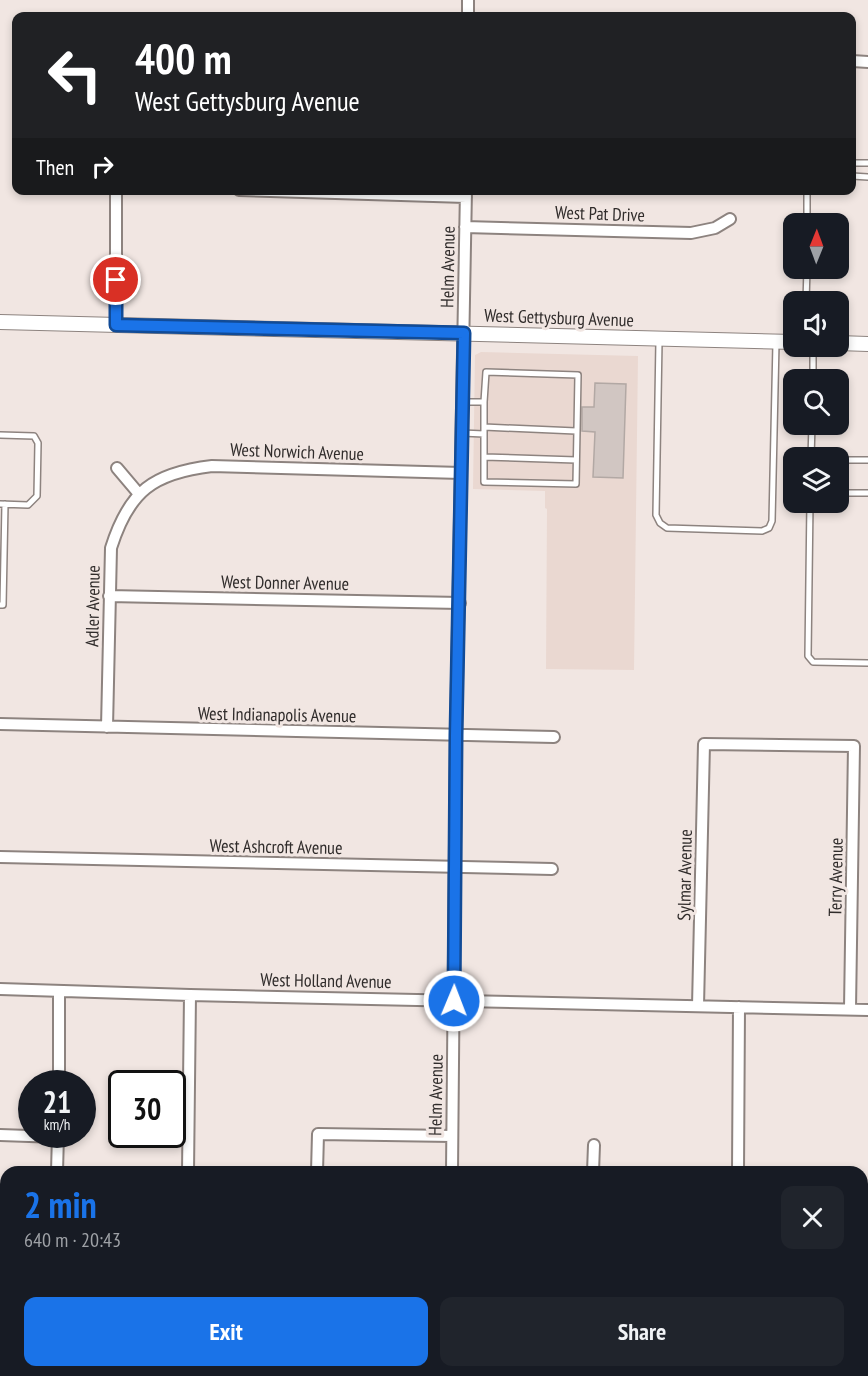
<!DOCTYPE html>
<meta charset="utf-8">
<style>
:root{--surface:#171b24;--page:#20242c;--text:#f1f3f6;--muted:#9ea1a6;--accent:#1a73e8}
body{margin:0;font-family:"PT Sans Narrow",sans-serif;background:var(--page);color:var(--text);height:100vh;display:flex;flex-direction:column;font-size:22px;white-space:nowrap}
*{box-sizing:border-box;margin:0}
p{font-size:20px;color:var(--muted)}
.icon{flex:none;width:33px;height:33px;fill:none;stroke:currentColor;stroke-width:2;stroke-linecap:round;stroke-linejoin:round}
.map{position:relative;flex:1;overflow:hidden}
.sheet{position:absolute;left:0px;top:1166px;width:868px;height:212px;display:flex;flex-direction:column;background:var(--surface);border-radius:18px 18px 0 0;box-shadow:0 3px 9px #0003}
.sheet>*{flex:none}
.hud{position:absolute;left:12px;top:12px;width:844px;height:183px;border-radius:12px;box-shadow:0 3px 9px #0003;background:#202124;color:#fff;overflow:hidden}
.needle{width:39px;rotate:1deg}
.buttons{position:absolute;left:783px;top:213px;display:grid;gap:12px}
.buttons a{display:grid;place-items:center;width:66px;height:66px;border-radius:12px;background:var(--surface);box-shadow:0 3px 9px #0003;font-size:30px}
.speed{position:absolute;left:18px;top:1070px;display:flex;gap:12px;font-size:30px;font-weight:700;text-align:center}
.speed>*{display:grid;place-content:center;width:78px;height:78px;border-radius:50%;background:var(--surface);box-shadow:0 3px 9px #0003;line-height:1}
.speed small{font-size:15px;font-weight:400}
.speed .limit{border:3px solid #111;border-radius:9px;background:#fff;color:#111}
.pin{position:absolute;display:grid;place-items:center;width:51px;height:51px;color:#fff;margin:-26px;border:3px solid #fff;border-radius:50%;box-shadow:0 2px 6px #0007}
.me{position:absolute;width:66px;margin:-33px;rotate:1deg;stroke-linejoin:round;filter:drop-shadow(0 0 4px #0008)}
.turn{display:flex;align-items:center;gap:21px;height:126px;padding:0 24px;font-size:27px}
.turn .icon{width:78px;height:78px;stroke-width:2.5}
.turn b{display:block;font-size:42px;line-height:51px}
.then{display:flex;align-items:center;height:57px;padding:0 24px;background:#0003;gap:12px;font-size:22px}
.round{display:grid;place-items:center;flex:none;width:63px;height:63px;border-radius:12px;background:var(--page)}
.summary{display:flex;align-items:center;justify-content:space-between;height:102px;padding:0 24px}
h1{font-size:36px;font-weight:700;line-height:45px;color:var(--accent)}
.action{display:flex;gap:12px;margin-top:auto;padding:12px 24px}
.action a{flex:1;height:69px;border-radius:12px;background:var(--accent);color:#fff;font-size:24px;font-weight:700;line-height:69px;text-align:center}
.action a+a{background:var(--page);color:var(--text)}
.map>svg:first-child{display:block}
.built{fill:#ead8d1}
.building{fill:#d1c6c2;stroke:#b2a8a4;stroke-width:1.5}
.lines{fill:none;stroke-linecap:round;stroke-linejoin:round}
.service-casing{stroke:#8d837f;stroke-width:8}
.minor-casing{stroke:#8d837f;stroke-width:14}
.tertiary-casing{stroke:#8d837f;stroke-width:16}
.service{stroke:#fff;stroke-width:5}
.minor{stroke:#fff;stroke-width:10}
.tertiary{stroke:#fff;stroke-width:14}
.route-casing{stroke:#114b97;stroke-width:15}
.route{stroke:#1a73e8;stroke-width:10}
.labels{text-anchor:middle;stroke-width:6;stroke-linejoin:round;paint-order:stroke}
.street-label{font-size:18px;fill:#302c2b;stroke:#f1e6e2}
</style>
<div class="map">
<svg width="868" height="1376" viewBox="0 0 868 1376">
<rect width="100%" height="100%" fill="#f1e6e2"/>
<path class="built" d="M481,352l157,4 -4,314 -88,-1 1,-160 -2,-1v-17l-72,-2 2,-134z"/>
<path class="building" d="M595,383l31,1 -3,94 -30,-1 2,-45 -13,-1v-24h12z"/>
<g class="lines">
<g class="service-casing">
<path id="service" d="M852,163h16
M852,176l16,1
M807,224v-34
M806,302l1,-34
M659,341l-3,174 4,8 7,5 95,3 7,-3 3,-7 4,-178
M813,380v-34
M484,427l92,4
M462,433l22,1v-32h-22
M484,434v48l92,2 2,-109 -92,-3 -2,30
M0,435l34,1 4,7 -1,53 -9,9 -28,-1
M484,457l92,3
M811,458l1,-34
M838,460h30
M838,493h30
M810,502l-2,154 5,6 55,1
M0,605h3l2,-101"/>
</g>
<g class="minor-casing">
<path id="minor" d="M468,16v-16
M852,61l16,1
M239,190l227,7
M465,227l226,6 24,-5 15,-9
M116,325v-135
M117,468l22,26
M109,596l351,7
M0,724l554,13
M107,727l4,-179c18,-57 42,-75 101,-82l249,7
M0,857l552,12
M0,989l190,6 678,15
M698,1006l6,-262 150,2 -4,263
M59,1083v-92
M0,1135l58,2
M57,1172l1,-38
M188,1172l2,-177
M317,1172l1,-38 134,2
M452,1172l4,-437 10,-545
M593,1172l1,-27
M738,1172l1,-165
M862,1277h6
M0,1327h6
M121,1376v-5
M448,1376v-5"/>
</g>
<g class="tertiary-casing">
<path id="tertiary" d="M0,322l794,20
M838,343l30,1"/>
</g>
<use href="#service" class="service"/>
<use href="#minor" class="minor"/>
<use href="#tertiary" class="tertiary"/>
</g>
<g class="lines">
<g class="route-casing">
<path id="route" d="M116,280v45l348,8 -8,402 -2,266"/>
</g>
<use href="#route" class="route"/>
</g>
<g class="labels">
<g class="street-label">
<text transform="translate(600 214) rotate(2)" y="6">West Pat Drive</text>
<text transform="translate(448 267) rotate(-89)" y="6">Helm Avenue</text>
<text transform="translate(559 318) rotate(2)" y="6">West Gettysburg Avenue</text>
<text transform="translate(297 452) rotate(2)" y="6">West Norwich Avenue</text>
<text transform="translate(285 583) rotate(1)" y="6">West Donner Avenue</text>
<text transform="translate(93 606) rotate(-89)" y="6">Adler Avenue</text>
<text transform="translate(277 715) rotate(1)" y="6">West Indianapolis Avenue</text>
<text transform="translate(276 847) rotate(1)" y="6">West Ashcroft Avenue</text>
<text transform="translate(685 875) rotate(-89)" y="6">Sylmar Avenue</text>
<text transform="translate(836 877) rotate(-89)" y="6">Terry Avenue</text>
<text transform="translate(326 981) rotate(1)" y="6">West Holland Avenue</text>
<text transform="translate(436 1095) rotate(-89)" y="6">Helm Avenue</text>
</g>
</g>
</svg>
<div class="buttons">
<a><svg class="needle" viewBox="-14 -14 28 28"><path d="M0-13l5 13h-10z" fill="#e53935"/><path d="M0 13l5-13h-10z" fill="#9ea1a6"/></svg></a>
<a><svg class="icon" aria-label="sound" viewBox="0 0 24 24"><path d="M4 9h4l5-4v14l-5-4H4zM17 9q2 3 0 6"/></svg></a>
<a><svg class="icon" aria-label="search" viewBox="0 0 24 24"><circle cx="10" cy="10" r="6"/><path d="M15 15l6 6"/></svg></a>
<a><svg class="icon" aria-label="layers" viewBox="0 0 24 24"><path d="M12 4l9 5-9 5-9-5zM3 14l9 5 9-5"/></svg></a>
</div>
<div class="speed"><div>21<small>km/h</small></div><div class="limit">30</div></div>
<div class="pin" style="left:116px;top:280px;background:#d93025"><svg class="icon" aria-label="arrive" viewBox="0 0 24 24"><path d="M6 21V4h12l-3 4 3 4H6"/></svg></div>
<svg class="me" style="left:454px;top:1001px" viewBox="-20 -20 40 40"><circle r="17" fill="#1a73e8" stroke="#fff" stroke-width="3"/><path d="M0-11L8 9 0 5-8 9z" fill="#fff"/></svg>
<div class="hud">
<div class="turn"><svg class="icon" aria-label="left" viewBox="0 0 24 24"><path d="M17 20v-9H6M10 6l-5 5 5 5"/></svg><div><b>400 m</b>West Gettysburg Avenue</div></div>
<div class="then">Then<svg class="icon" aria-label="right" viewBox="0 0 24 24"><path d="M7 20v-9h11M14 6l5 5-5 5"/></svg></div>
</div>
<section class="sheet">
<div class="summary"><div><h1>2 min</h1><p>640 m · 20:43</p></div><a class="round"><svg class="icon" aria-label="close" viewBox="0 0 24 24"><path d="M6 6l12 12M18 6L6 18"/></svg></a></div>
<div class="action"><a>Exit</a><a>Share</a></div>
</section>
</div>
